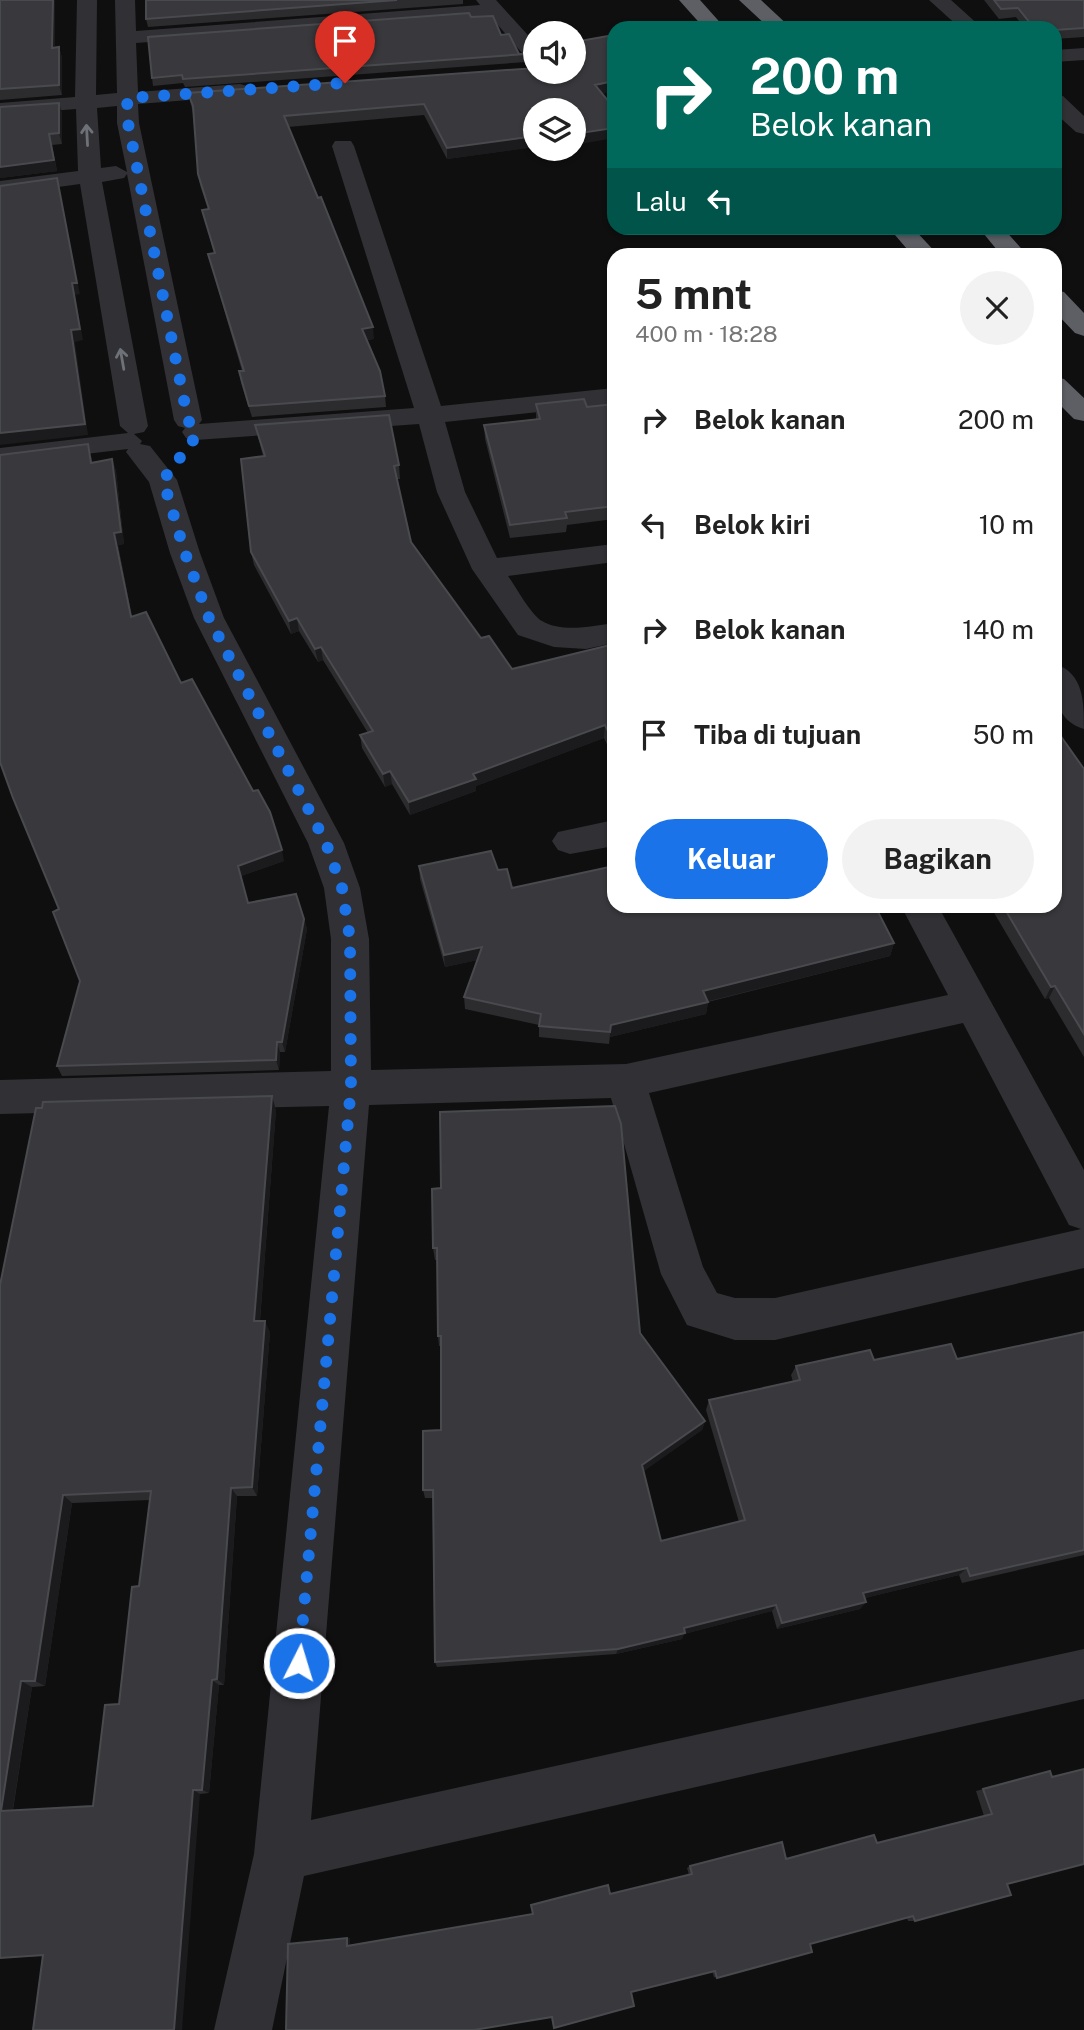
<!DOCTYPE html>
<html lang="id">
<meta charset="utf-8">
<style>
:root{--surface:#fff;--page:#f2f2f2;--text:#222;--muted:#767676;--accent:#1a73e8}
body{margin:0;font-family:"Public Sans",sans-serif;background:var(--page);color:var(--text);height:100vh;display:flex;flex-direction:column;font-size:26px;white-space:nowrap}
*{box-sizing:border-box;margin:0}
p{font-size:23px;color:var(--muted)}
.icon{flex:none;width:38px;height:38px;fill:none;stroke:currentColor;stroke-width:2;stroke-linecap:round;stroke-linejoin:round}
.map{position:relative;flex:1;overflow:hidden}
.panel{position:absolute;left:607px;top:248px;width:455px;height:665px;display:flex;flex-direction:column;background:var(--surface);border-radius:21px;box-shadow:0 2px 5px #0004}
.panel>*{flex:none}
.hud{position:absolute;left:607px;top:21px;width:455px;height:214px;border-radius:21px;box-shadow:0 2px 5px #0004;background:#00695c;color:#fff;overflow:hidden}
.controls{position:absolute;left:523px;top:21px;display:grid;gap:14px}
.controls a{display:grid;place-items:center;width:63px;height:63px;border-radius:50%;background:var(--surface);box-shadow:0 2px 5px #0004;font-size:35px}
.pin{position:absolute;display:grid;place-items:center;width:60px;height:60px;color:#fff;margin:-72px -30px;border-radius:50% 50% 50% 0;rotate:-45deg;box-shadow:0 0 7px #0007}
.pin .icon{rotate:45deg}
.me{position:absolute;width:77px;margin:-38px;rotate:5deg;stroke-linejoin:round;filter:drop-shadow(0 0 5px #0008)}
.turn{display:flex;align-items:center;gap:24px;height:147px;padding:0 28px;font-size:32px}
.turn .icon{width:91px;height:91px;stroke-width:2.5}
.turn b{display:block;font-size:49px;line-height:60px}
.then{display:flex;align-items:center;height:66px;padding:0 28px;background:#0003;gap:14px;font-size:26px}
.round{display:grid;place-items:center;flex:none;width:74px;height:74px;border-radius:37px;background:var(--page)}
.head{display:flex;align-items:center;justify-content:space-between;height:119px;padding:0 28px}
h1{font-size:42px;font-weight:700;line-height:52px}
.button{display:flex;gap:14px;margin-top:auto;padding:14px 28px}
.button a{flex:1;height:80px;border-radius:42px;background:var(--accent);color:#fff;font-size:28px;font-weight:700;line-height:80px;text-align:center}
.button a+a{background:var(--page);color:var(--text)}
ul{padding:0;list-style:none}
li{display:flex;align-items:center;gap:21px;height:105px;padding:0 28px}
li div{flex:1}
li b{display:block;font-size:26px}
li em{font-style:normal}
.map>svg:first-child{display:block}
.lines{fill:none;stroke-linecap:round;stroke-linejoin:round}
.minor{fill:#313135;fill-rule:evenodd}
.highway{fill:#5d5f65;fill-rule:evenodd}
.wall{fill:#2c2b2e;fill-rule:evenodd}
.shaded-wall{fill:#1b1a1c}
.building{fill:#39383c;stroke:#494a4e;stroke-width:2;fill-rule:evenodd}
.oneway{stroke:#6f7179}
.route{stroke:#1a73e8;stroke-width:12;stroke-dasharray:0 21.6}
</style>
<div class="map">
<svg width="1084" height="2030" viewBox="0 0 1084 2030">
<rect width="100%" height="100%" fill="#0f0f10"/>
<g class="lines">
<path class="minor" d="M77,0h20l-1,95 21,-2 -2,-93h20l1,31 344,-26 -4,-5h20l40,44v19l-7,-2 -39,-45 -354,27 2,49 102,-8 7,2 4,4 -4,4 -7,2 -102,8 1,19 63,297 -3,4 215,-16 -82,-262 3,-5h16l3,5 87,260 173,-18v16l-169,18 20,70 32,66 117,-14v18l-106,14c8,11 23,39 34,45 20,12 51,5 72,2v20l-28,6 -32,-2 -36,-12 -46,-66 -35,-77 -18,-68 -223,16 -10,-2 -4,-6 3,-4 -7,-2 -4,-6 -47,-246 -3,4 -22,4 46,244 -4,6 -10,2 8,7 -2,3 10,2 27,34 23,73 24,65 120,225 16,45 9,51 2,131 255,-6 322,-69 -47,-89h37l146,264v98l-309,72h-40l-48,-15 -26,-51 -50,-176 -242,7 -58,715 773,-171v50l-780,177 -32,154h-58l40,-176 75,-748 -329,8v-34l331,-9v-132l-7,-51 -16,-45 -114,-225 -24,-65 -21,-71 -23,-30 2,-3 -128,15v-16l128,-15 -8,-7 -40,-242 -80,11v-14l78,-10 -2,-62 -76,6v-12l75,-6zM117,106v17l10,49 -11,-6 -15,2 -4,-60zM963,1023l106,202 12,4 -306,69h-40l-18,-5 -14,-26 -54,-174z
M929,0h22l31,28h-22z
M1084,48v12l-29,2v-12z
M1055,95l8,1 21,20v18l-8,-2 -21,-19z
M1055,664c29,9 29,38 29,65 -31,-9 -29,-39 -29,-65z
M614,820v26l-44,8 -12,-4 -6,-9 6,-9z"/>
<path class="highway" d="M679,0h21l25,28h-21z
M739,0h22l30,28h-22z
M889,228h24l26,28h-26z
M979,228h24l25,28h-26z
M1055,290l9,2 20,21v23l-9,-3 -20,-21z
M1055,377l9,2 20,19v23l-10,-2 -19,-19z"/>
</g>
<path class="wall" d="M0,0h55v48l4,-1 3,11v37l-62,5z
M146,0h317v4l-315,23 -2,-8z
M984,0h100v37l-29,2v-11h-31l-8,-11 -17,2z
M471,17l30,18 18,19h7v8l-341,25 -2,-4 -30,3 -1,-8z
M188,93l414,1 -21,50 -3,-3 -131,18 -23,-44 -136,12 86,212 -8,1 19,56 1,11 -134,10 -11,-34 -2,-12h3l-31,-106 -3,-11 6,-1 -12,-43 6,-1 -8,-24 -2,-11 -5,-61z
M59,103l3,11v30l-10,1 5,26 -57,7v-71z
M536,404l51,3 27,-3v115l-47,6 -1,7 -56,6 -25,-99 -1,-14 52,-6z
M255,425l144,40 1,14h-3l14,63 70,96 31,31 102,-25v115l-10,-21 -128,48v5l-66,24 -18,-31 -7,3 -23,-39 -2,-13 8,-2 -45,-73 -5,2 -19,-31 -8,3 -37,-69 -3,-13 12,-96z
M91,456l1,6 20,-3 4,12 8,73 -6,1 14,72 49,66 103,178 -43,15 7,27 56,16 3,10 -22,123h-5l-1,18 -217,6 -5,-10 23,-85 -21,-72z
M1084,769v288l-35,-59 -4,1 -55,-93h65z
M419,866l79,4 14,18 382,55 -4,13 -182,46 -2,12 -96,23 -1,7 -70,-7v-12l-74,-16 -1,-12 13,-37 -32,7 -25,-88z
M276,1110l-16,211 10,11 -13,164h-20l-13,189h-5l-10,108 -9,1 -157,162 -43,2v-673zM150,1500l-11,86 -20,118 -26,102 -80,4 19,-123 13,-1 27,-183z
M432,1189l208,144 65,88 -3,9 -59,41 18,70 78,-19 -33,-112 3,-10 84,-18 -2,-7 5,-9 78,-6 83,-1 127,-27v223l-122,28 -3,-8 -94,23 1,4 -6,7 -83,20 -5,-18 -88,23 -2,5 -66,15 -179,13 -2,-5 -2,-164h-8l-2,-8 18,-60v-84h-2l-1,-10 -1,-76h-2l-2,-12z
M1050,1771l-43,113 -92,37h-7l-1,-3 -97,26 -93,34 -3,-1 -2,-6 -81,21 -79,25 -266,13 61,-92h3v7l183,-31 156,-39 -2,-7 3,-2 96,-7 91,-16 107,-27 -8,-25z"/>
<path class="shaded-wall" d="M53,0h2v59l-3,-11z
M59,47l3,11v37l-3,-10z
M614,81v11l-20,3 1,-10z
M59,103l3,11v30l-3,-11z
M614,128v10l-33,6v-11z
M579,130l-1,11h-4v-10z
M49,134l8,37 -57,7v-11z
M536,136v11l-89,12v-11z
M57,178l23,116 -5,1 8,45 -8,2 13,93 -88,10v-12l71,-103z
M373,327l1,12 -11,1 -1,-11z
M112,459l4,12 8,73 -6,1 16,83 -3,-11 -17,-84z
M297,618l2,13 -8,3 -2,-13z
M321,647l2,13 -5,2 -3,-13z
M605,725l-1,13 -128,48v5l-66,24 -1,-13 64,-28z
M390,771l2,13 -7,3 -2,-13z
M282,850l2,11 -43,15 -3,-10z
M304,919l3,10 -22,123 -3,-10z
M894,943l-4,13 -189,47 2,-12z
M482,947l1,12 -38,8 -1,-12z
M1055,986l-6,12 -4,1 6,-12z
M708,1002l-2,12 -96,23 -1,7 2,-19z
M277,1042l3,10 -1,18 -3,-10z
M272,1096l4,14 -17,222 -5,-11z
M265,1321l5,11 -13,164 -5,-9z
M705,1421l-3,9 -62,44 2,-9z
M231,1488l6,8 -13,189 -7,-6z
M63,1495l9,8 -27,183 -10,-5z
M967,1568l-8,7 -102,25 6,-7z
M866,1602l-6,7 -83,20 5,-6z
M776,1605l-4,6 -88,23 -2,5 -66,15 2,-5 66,-21z
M212,1680l7,5 -10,108 -7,-3z
M21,1681l11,6 -20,127 -11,-3z
M193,1790l7,4 -18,236h-8z
M347,1938h3v8h-3z"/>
<path class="building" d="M0,0h53l-1,48 7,-1v38l-59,4z
M146,0h251l-251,19z
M994,0h90v28l-29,2v-2h-21l-16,-20 -17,1z
M469,13l2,4 22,-1 8,19 8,-1 10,20h7l-343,25 -1,-4 -30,3 -4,-41z
M614,35v46l-19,4 19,23v20l-33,5 -2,-3 -5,1v-21h-38v26l-89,12 -23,-44 -140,12 34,82 3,-1 52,130 -11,2 18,42 5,25 -136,10 -10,-35h5l-36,-117 7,-1 -13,-43 7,-1 -11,-35 -5,-68 -5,-13 348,-25v4h38v-30z
M59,103v30l-10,1 5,26 -54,7v-60z
M57,178l20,105h-5l8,46 -9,1 14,94 -85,9v-247z
M584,399l3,8 27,-3v102l-49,6 2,6 -57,7 -26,-100 56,-6 -4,-15z
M389,415l10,50 -5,1 17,76 70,96 8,-2 23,33 102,-25v100l-9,-19 -132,49 3,5 -67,23 -19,-31 -7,3 -23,-39 13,-4 -52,-84 -6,2 -18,-31 -8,3 -38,-69 -10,-93 24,-3 -10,-31z
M88,444l3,19 21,-4 9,73 -7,1 17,84 15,-5 35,71 11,-4 61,112 5,-1 12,22 12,38 -44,16 10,37 48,-9 8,25 -22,123h-5l-1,18 -219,6 23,-85 -27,-69 6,-3 -46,-111 -13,-36v-307z
M1055,728l29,41v265l-29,-48 -4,1 -48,-81h52z
M491,851l7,19 9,-1 5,19 102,-22v40h261l19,37 -191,48 5,11 -97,23 -1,7 -71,-6 2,-12 -77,-17 18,-50 -38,8 -25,-89z
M272,1096l-18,225h11l-13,166 -21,1 -14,191 -5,1 -10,110h-9l-19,240h-141l10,-75 -43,3v-673l36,-177h6l1,-6zM151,1491l-12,95 -7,1 -13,117 -14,1 -12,101 -92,5 20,-130h14l28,-186z
M615,1106l6,18 19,209 65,88 -63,44 19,76 84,-21 -36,-120 91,-20 -4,-14 74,-16 4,10 77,-16 6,15 127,-27v218l-114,26 -3,-8 -104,25 3,9 -84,21 -6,-18 -92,23 1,5 -67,16 -183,13 -2,-172h-10v-59l18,-1v-94h-3l-1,-88h-4l-1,-59 9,-1 -1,-76z
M1084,1769v95l-77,20 4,11 -96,26 -2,-5 -103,28 2,8 -95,26 -2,-7 -84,21 3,14 -80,22 -2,-11 -78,13h-188l2,-86 59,-6v8l186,-32 -2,-9 77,-20 2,9 82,-20 -2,-8 92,-24 4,17 88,-24 3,8 115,-29 -9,-25 67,-18 2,6z"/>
<defs><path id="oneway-shaft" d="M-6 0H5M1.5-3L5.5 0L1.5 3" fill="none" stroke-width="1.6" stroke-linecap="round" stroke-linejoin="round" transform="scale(1.75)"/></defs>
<g class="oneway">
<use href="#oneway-shaft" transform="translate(87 135) rotate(-93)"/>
<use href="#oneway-shaft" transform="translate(122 359) rotate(-100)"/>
</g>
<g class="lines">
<path class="route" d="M299,1663l52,-576 -1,-148 -8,-51 -16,-45 -117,-225 -24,-65 -22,-73 31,-41 2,-7 -8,-12 -60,-297 -1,-25 218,-15"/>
</g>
</svg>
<div class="controls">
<a><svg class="icon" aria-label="sound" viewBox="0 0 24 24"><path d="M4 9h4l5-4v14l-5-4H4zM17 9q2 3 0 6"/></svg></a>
<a><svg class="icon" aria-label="layers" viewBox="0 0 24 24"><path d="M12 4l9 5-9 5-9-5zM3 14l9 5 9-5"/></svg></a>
</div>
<div class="pin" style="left:345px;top:83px;background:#d93025"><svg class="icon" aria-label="arrive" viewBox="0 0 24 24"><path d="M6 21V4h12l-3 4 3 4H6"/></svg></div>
<svg class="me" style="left:299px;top:1663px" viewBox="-20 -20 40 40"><circle r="17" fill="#1a73e8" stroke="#fff" stroke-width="3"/><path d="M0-11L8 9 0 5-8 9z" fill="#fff"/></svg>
<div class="hud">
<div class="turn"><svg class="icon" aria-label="right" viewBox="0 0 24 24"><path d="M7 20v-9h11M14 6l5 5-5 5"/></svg><div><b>200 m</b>Belok kanan</div></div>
<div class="then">Lalu<svg class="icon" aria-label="left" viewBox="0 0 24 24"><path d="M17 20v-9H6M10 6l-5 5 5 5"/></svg></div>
</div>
<section class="panel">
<div class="head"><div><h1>5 mnt</h1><p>400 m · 18:28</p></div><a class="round"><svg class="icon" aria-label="close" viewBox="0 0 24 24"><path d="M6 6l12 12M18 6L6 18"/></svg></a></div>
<ul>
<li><svg class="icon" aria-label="right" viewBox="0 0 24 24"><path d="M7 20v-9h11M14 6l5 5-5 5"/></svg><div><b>Belok kanan</b></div><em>200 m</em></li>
<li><svg class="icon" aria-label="left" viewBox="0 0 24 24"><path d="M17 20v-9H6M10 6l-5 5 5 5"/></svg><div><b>Belok kiri</b></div><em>10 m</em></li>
<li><svg class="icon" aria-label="right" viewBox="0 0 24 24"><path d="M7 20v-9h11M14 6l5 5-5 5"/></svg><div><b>Belok kanan</b></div><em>140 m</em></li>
<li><svg class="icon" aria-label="arrive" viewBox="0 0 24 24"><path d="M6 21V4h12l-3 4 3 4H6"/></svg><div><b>Tiba di tujuan</b></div><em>50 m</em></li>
</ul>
<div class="button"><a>Keluar</a><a>Bagikan</a></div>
</section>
</div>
